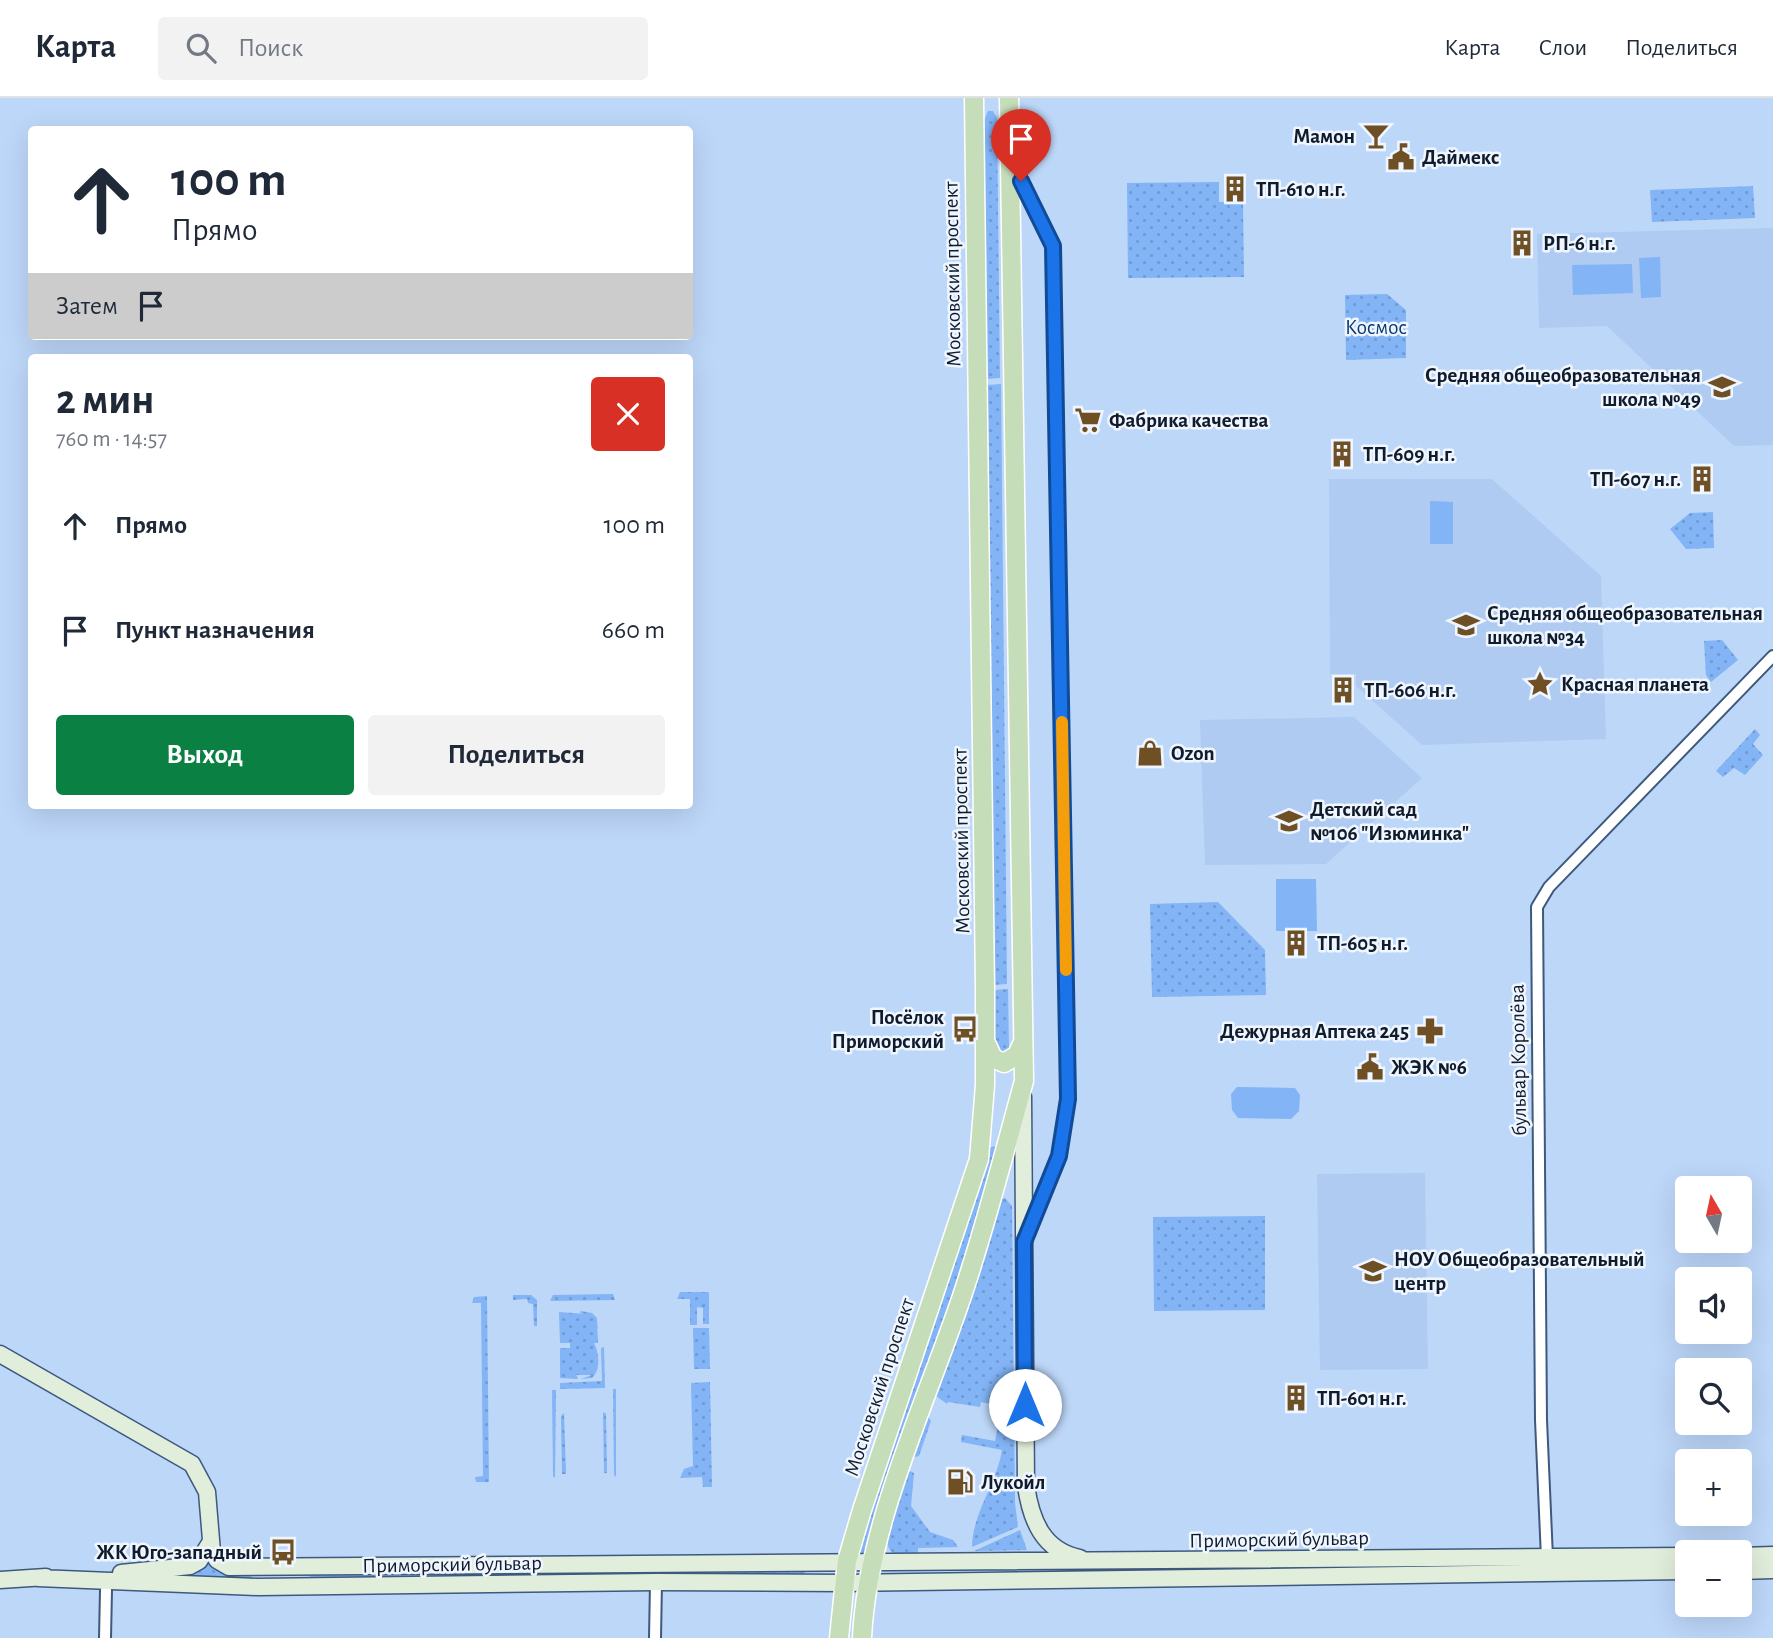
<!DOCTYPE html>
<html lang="ru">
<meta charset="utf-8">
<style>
:root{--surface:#fff;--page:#f2f2f3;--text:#1f2937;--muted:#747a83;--line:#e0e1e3;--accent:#0b8043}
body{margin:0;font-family:"Alegreya Sans",sans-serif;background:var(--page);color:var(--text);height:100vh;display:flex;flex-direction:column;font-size:26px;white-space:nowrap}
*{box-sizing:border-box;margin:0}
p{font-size:23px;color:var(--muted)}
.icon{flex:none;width:38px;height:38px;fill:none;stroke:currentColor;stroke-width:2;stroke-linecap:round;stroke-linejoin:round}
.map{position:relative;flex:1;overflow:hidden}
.sheet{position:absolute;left:28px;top:256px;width:665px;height:455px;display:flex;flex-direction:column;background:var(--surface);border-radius:7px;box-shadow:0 7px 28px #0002}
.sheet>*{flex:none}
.guide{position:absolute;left:28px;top:28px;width:665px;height:214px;border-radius:7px;box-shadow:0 7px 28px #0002;background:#fff;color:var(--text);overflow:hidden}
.needle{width:46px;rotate:351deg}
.buttons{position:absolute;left:1675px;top:1078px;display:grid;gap:14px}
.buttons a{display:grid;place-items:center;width:77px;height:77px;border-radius:7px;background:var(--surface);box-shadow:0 7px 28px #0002;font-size:35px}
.pin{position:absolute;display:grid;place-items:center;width:60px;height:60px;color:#fff;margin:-72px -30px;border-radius:50% 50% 50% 0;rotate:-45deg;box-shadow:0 0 7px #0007}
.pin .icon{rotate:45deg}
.me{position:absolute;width:77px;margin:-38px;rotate:0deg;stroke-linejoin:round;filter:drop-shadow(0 0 5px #0008)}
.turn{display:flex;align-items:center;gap:24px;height:147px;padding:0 28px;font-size:32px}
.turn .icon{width:91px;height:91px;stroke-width:2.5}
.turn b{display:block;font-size:49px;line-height:60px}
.then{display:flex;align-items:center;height:66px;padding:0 28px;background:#0003;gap:14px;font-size:26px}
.round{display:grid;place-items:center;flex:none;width:74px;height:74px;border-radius:7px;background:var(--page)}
.head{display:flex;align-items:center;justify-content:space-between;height:119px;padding:0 28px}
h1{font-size:42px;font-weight:700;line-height:52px}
.action{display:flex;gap:14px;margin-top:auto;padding:14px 28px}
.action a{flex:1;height:80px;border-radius:7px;background:var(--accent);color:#fff;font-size:28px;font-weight:700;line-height:80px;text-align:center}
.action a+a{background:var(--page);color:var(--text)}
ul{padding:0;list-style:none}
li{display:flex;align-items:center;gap:21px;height:105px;padding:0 28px}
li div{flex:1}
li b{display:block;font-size:26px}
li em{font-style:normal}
header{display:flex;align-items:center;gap:42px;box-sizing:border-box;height:98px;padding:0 35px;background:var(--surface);border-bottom:2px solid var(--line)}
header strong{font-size:33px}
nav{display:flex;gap:38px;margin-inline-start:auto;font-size:24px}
.search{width:490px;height:63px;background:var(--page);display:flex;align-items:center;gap:18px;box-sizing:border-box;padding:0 24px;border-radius:7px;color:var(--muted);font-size:26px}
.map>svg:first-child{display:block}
.built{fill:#afcbf2}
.grass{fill:url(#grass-dots)}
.garden{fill:#82b4f6}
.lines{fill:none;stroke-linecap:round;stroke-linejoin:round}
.minor-casing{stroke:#3d597e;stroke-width:14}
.secondary-casing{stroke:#3d597e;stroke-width:19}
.primary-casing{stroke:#fff;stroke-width:21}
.minor{stroke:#fff;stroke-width:10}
.secondary{stroke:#e2eedc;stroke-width:16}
.primary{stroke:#c6ddba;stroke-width:18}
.route-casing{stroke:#114b97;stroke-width:18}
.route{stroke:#1a73e8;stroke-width:12}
.slow{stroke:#f59e0b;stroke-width:12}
.labels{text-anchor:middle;stroke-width:5;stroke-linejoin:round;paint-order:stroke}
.poi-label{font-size:21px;font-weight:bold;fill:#101c2b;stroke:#eff6ff;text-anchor:start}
.street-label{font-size:21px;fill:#101c2b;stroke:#eff6ff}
.park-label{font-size:21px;fill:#0b3a70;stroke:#eff6ff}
</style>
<header>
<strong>Карта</strong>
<div class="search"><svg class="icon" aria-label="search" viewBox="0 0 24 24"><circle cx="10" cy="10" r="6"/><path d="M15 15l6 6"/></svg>Поиск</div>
<nav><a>Карта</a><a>Слои</a><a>Поделиться</a></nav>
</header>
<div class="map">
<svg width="1773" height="1540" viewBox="0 0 1773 1540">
<defs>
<pattern id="grass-dots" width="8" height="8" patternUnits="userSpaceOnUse" patternTransform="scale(1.75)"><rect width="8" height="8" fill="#82b4f6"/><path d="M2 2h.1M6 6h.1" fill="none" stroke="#6f9ad3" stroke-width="1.8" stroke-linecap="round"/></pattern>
</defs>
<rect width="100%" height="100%" fill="#bdd7f9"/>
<path class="built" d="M1773,130v217l-39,1 -127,-120 -68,2 -2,-94z
M1329,381h163l109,97 5,163 -184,6 -66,-59v-12h-26z
M1354,619l68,61 -96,86 -121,1 -5,-145z
M1425,1075l3,196 -108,1 -3,-196z"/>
<path class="grass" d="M988,13h5l4,7 3,260 -13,1 -3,-258z
M1219,84v20h24l1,75 -116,1 -1,-95z
M1753,88l2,32 -103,4 -2,-32z
M1387,196l19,16v48l-60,2 -1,-65z
M1001,286l6,600 -13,1 -7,-600z
M1713,414l1,36 -28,1 -16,-20 20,-16z
M1722,542l16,20 -27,22 -5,-7 -2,-34z
M1755,631l5,6 -7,9 10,11 -18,20 -11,-7 -11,9 -7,-6z
M1218,804l47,48 1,45 -114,2 -2,-93z
M1008,891l1,59 -6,9 -8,-10v-57z
M995,1048l3,4 -36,121 -97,283 -3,1 -3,-2 1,-10 101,-302 25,-86 5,-8z
M1005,1100l7,8 3,297 3,24 -46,20c0,-33 25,-64 30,-97l-41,-8 1,-7 33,6 7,-35 -21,-4 -1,5 -32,-5 -1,2 -15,-11 66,-193z
M1265,1118v94l-111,1 -1,-94z
M680,1194h29v32h-6v-16l-6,-1v18h-7v-26h-13z
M613,1196l2,6 -65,1 3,-6z
M531,1197l6,5v26h-3l-1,-22 -5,-1 -1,-4 -14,1v-5z
M487,1198l2,186h-13l-1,-5 8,-1 -2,-173h-9l2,-6z
M581,1213l11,2 5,5 1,25h-4c4,7 8,26 -2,35l-11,1 11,-4h-16l2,4 -18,-1v-30h10v-5h-10l-1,-31 28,2 -7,-1z
M693,1230h16l1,41h-16z
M604,1249l1,41 -45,1v-6l42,-2 -1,-33z
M710,1284l2,105h-9l-1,-10 -22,1 4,-9 9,-3 -2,-83z
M613,1291h3v88l-2,-2z
M552,1292h4l-1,88 -2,-2z
M603,1314l3,2 1,59h-3z
M564,1315l2,61h-4l-1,-58z
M927,1317l4,6 -12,35 -4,1 -2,-1z
M908,1372l6,3 -3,33 19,26 23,8 5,7 -40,1v8c-7,0 -17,1 -23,-2 -22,-10 6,-68 13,-84z
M1020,1432l7,20 -53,1z
M206,1463l19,13h24l4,4 -66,-1z
M805,1470v7l-142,-2 1,-2z
M648,1471v5l-338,8v-8z"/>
<path class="garden" d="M1660,159l1,40 -20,1 -2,-40z
M1632,166l1,29 -60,2 -1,-30z
M1430,403l23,1v42h-23z
M1276,781h40l1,52h-41z
M1237,989l58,1 5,7 -1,16 -8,8 -53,-1 -6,-8 -1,-16z"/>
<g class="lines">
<g class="minor-casing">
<path id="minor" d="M1013,68l40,80 13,739 2,114 -9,57 -32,80
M1547,1460l-6,-138 -4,-513 12,-20 224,-231
M105,1540l1,-48
M655,1540l1,-56"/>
</g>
<g class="secondary-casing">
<path id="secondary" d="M1023,998l3,390c5,34 17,65 54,72
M0,1256l192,110 15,28 5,60 5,8 12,7 1458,-11
M1740,1458l33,-1
M1740,1473l33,-1
M121,1475l69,-7 9,-5 11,-18
M38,1480l220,9 398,-5 188,1 843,-12
M0,1482l46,-3"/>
</g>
<g class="primary-casing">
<path id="primary" d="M986,945l7,15 11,5 13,-8 5,-11
M839,1540l8,-77 15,-51 117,-351 6,-74v-97l-11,-890
M862,1540c5,-112 64,-235 100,-342 24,-71 42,-143 62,-215l-15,-983"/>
</g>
<use href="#minor" class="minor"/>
<use href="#secondary" class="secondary"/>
<use href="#primary" class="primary"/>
</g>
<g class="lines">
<g class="route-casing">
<path id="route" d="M1021,83l32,65 15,853 -9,57 -35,86 1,163"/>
</g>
<use href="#route" class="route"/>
<path class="slow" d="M1062,624l4,248"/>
</g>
<defs>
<g id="bar-bare" transform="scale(2.1)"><path d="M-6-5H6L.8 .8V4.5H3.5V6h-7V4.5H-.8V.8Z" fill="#6e5024" stroke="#eff6ff" stroke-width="2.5" paint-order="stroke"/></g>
<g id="civic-bare" transform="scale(2.1)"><path d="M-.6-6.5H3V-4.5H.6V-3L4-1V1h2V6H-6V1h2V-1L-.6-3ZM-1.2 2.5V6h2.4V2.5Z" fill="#6e5024" stroke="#eff6ff" stroke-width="2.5" paint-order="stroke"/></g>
<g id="building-bare" transform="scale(2.1)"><path d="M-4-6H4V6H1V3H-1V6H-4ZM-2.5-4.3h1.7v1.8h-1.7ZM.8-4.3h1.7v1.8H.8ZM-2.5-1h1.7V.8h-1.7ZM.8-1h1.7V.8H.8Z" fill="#6e5024" stroke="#eff6ff" stroke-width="2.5" paint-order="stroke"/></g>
<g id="school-bare" transform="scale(2.1)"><path d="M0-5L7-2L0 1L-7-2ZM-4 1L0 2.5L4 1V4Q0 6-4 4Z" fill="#6e5024" stroke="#eff6ff" stroke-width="2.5" paint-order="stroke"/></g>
<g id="supermarket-bare" transform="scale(2.1)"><path d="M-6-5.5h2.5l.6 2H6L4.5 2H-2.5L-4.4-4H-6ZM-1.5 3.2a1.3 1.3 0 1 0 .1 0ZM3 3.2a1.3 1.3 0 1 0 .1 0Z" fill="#6e5024" stroke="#eff6ff" stroke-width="2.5" paint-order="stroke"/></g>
<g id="sight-bare" transform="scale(2.1)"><path d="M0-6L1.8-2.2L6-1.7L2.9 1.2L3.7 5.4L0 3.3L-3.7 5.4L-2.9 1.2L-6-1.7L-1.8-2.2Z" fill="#6e5024" stroke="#eff6ff" stroke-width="2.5" paint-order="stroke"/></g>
<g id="shop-bare" transform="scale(2.1)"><path d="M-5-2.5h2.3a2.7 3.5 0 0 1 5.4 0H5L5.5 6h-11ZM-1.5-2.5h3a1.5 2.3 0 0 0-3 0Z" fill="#6e5024" stroke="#eff6ff" stroke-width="2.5" paint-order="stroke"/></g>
<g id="bus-bare" transform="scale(2.1)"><path d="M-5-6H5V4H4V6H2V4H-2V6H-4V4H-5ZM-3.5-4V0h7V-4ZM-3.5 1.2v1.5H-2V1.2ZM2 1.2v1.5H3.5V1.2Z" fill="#6e5024" stroke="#eff6ff" stroke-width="2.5" paint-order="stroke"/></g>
<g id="pharmacy-bare" transform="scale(2.1)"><path d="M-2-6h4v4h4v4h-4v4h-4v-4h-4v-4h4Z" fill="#6e5024" stroke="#eff6ff" stroke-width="2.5" paint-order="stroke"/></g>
<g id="fuel-bare" transform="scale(2.1)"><path d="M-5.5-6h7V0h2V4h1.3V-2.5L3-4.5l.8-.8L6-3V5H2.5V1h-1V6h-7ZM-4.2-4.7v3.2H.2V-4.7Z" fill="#6e5024" stroke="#eff6ff" stroke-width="2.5" paint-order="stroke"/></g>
</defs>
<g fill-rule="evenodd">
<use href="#bar-bare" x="1376" y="38"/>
<use href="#civic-bare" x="1401" y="59"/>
<use href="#building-bare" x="1235" y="91"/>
<use href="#building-bare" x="1522" y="145"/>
<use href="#school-bare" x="1722" y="289"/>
<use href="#supermarket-bare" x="1088" y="322"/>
<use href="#building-bare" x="1342" y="356"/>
<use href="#building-bare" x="1702" y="381"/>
<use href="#school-bare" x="1466" y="527"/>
<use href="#sight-bare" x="1540" y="586"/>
<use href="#building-bare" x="1343" y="592"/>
<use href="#shop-bare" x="1150" y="655"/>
<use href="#school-bare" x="1289" y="723"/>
<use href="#building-bare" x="1296" y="845"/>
<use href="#bus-bare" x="965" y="931"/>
<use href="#pharmacy-bare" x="1430" y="933"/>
<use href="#civic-bare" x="1370" y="969"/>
<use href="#school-bare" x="1373" y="1173"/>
<use href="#building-bare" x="1296" y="1300"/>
<use href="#fuel-bare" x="960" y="1384"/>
<use href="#bus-bare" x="283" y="1454"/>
</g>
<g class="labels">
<g class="poi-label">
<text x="1355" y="45" text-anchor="end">Мамон</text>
<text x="1422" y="66">Даймекс</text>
<text x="1256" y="98">ТП-610 н.г.</text>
<text x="1543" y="152">РП-6 н.г.</text>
<text x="1701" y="284" text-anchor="end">Средняя общеобразовательная<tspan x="1701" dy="24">школа №49</tspan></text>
<text x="1109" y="329">Фабрика качества</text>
<text x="1363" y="363">ТП-609 н.г.</text>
<text x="1681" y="388" text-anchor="end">ТП-607 н.г.</text>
<text x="1487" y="522">Средняя общеобразовательная<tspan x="1487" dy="24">школа №34</tspan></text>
<text x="1561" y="593">Красная планета</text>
<text x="1364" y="599">ТП-606 н.г.</text>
<text x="1171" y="662">Ozon</text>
<text x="1310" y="718">Детский сад<tspan x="1310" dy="24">№106 "Изюминка"</tspan></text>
<text x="1317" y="852">ТП-605 н.г.</text>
<text x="944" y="926" text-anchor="end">Посёлок<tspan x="944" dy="24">Приморский</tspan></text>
<text x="1409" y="940" text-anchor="end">Дежурная Аптека 245</text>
<text x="1391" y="976">ЖЭК №6</text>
<text x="1394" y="1168">НОУ Общеобразовательный<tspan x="1394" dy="24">центр</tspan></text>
<text x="1317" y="1307">ТП-601 н.г.</text>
<text x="981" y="1391">Лукойл</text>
<text x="262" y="1461" text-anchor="end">ЖК Юго-западный</text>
</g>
<g class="street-label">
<text transform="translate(952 176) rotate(-91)" y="7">Московский проспект</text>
<text transform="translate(961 743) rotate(-91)" y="7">Московский проспект</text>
<text transform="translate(1518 962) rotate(-91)" y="7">бульвар Королёва</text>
<text transform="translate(879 1289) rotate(-72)" y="7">Московский проспект</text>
<text transform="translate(1279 1441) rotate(-1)" y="7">Приморский бульвар</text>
<text transform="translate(452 1466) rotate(-1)" y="7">Приморский бульвар</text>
</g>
<g class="park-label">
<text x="1376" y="236">Космос</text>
</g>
</g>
</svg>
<div class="buttons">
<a><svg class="needle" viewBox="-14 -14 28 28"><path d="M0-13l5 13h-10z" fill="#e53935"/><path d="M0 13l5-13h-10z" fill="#747a83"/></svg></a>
<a><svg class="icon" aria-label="sound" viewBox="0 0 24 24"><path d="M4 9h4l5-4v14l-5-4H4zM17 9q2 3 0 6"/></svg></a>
<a><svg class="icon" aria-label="search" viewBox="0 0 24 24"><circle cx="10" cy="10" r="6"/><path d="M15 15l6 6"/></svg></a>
<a>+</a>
<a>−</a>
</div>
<div class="pin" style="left:1021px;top:83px;background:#d93025"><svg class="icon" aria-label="arrive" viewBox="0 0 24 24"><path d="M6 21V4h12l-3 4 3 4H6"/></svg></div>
<svg class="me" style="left:1025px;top:1307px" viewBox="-20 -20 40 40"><circle r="19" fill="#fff"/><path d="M0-13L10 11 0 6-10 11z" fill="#1a73e8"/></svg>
<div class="guide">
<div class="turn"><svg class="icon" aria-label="ahead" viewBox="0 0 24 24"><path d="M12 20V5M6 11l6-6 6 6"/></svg><div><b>100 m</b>Прямо</div></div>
<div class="then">Затем<svg class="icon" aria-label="arrive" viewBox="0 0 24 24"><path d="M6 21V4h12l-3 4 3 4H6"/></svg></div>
</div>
<section class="sheet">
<div class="head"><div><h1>2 мин</h1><p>760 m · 14:57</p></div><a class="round" style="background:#d93025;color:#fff"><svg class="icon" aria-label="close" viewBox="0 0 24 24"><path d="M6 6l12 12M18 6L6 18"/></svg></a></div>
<ul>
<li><svg class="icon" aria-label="ahead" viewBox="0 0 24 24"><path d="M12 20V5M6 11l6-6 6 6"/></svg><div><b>Прямо</b></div><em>100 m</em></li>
<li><svg class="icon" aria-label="arrive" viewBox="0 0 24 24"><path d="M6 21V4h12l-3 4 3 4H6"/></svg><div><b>Пункт назначения</b></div><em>660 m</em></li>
</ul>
<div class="action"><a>Выход</a><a>Поделиться</a></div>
</section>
</div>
